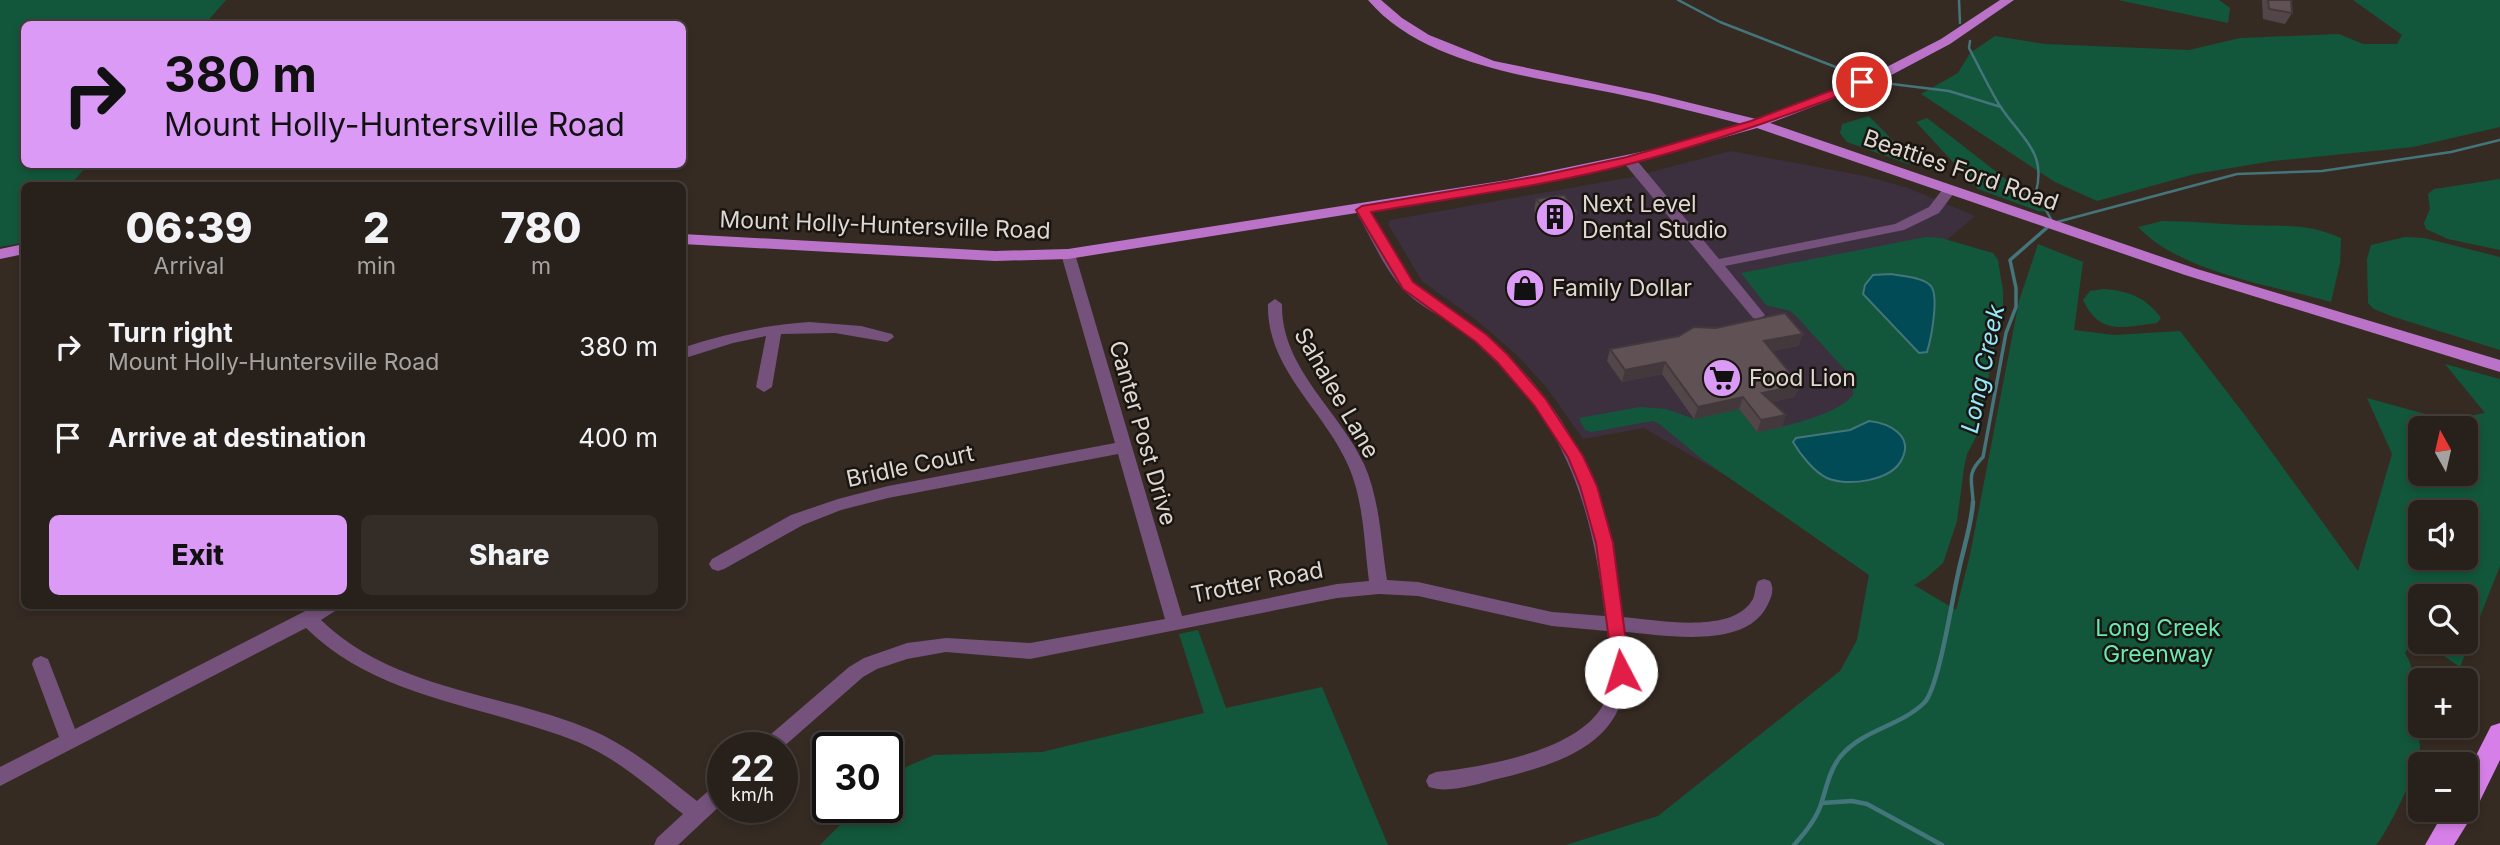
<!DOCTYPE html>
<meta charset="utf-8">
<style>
:root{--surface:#28201a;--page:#342d27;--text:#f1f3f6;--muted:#a5a3a2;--line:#443e39;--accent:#da9af6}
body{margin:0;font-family:Inter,sans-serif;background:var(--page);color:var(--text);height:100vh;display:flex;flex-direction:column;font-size:26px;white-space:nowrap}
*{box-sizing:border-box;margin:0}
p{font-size:23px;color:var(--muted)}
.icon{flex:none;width:38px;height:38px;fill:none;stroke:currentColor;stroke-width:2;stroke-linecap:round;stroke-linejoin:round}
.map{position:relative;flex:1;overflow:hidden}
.drawer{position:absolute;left:21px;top:182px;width:665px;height:427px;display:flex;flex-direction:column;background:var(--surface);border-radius:10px;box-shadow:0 4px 10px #0003,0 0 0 2px var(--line)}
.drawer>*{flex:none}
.top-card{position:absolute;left:21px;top:21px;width:665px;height:147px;border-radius:10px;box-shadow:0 4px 10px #0003,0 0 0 2px var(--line);background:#da9af6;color:#111;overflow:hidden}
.needle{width:46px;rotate:352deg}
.buttons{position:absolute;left:2408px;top:416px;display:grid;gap:14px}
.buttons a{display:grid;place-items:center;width:70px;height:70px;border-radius:10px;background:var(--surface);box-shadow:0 4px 10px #0003,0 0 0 2px var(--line);font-size:35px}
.speed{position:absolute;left:707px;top:732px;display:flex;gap:14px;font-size:35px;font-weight:700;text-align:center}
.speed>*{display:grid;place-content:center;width:91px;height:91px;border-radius:50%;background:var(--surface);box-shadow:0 4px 10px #0003,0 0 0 2px var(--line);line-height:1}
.speed small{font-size:18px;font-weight:400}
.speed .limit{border:4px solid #111;border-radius:10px;background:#fff;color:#111}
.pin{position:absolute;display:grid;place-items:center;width:60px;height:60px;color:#fff;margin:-30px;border:4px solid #fff;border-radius:50%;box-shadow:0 2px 7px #0007}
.me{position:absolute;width:77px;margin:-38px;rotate:355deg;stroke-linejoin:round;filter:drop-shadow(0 0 5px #0008)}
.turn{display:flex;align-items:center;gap:24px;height:147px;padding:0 28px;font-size:32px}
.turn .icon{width:91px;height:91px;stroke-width:2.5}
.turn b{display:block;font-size:49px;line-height:60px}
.eta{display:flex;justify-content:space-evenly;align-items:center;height:119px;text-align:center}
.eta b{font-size:42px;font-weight:800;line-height:49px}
.button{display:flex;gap:14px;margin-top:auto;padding:14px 28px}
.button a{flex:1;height:80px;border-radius:10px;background:var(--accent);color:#111;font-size:28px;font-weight:800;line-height:80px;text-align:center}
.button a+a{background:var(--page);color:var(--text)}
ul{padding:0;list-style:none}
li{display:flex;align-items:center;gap:21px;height:91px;padding:0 28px}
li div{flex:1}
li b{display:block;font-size:26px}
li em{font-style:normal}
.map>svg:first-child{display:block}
.commercial{fill:#3c303e}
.green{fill:#12573c;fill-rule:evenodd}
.water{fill:#004b56;stroke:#43757b;stroke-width:2}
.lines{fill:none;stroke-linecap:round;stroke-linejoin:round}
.stream-far2{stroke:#43757b;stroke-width:2.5}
.stream-far1{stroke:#43757b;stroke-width:3.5}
.stream{stroke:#43757b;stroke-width:4.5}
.minor{fill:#75527c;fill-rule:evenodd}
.major{fill:#bb73c9;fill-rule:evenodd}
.highway{fill:#d67fe8;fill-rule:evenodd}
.wall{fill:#534649}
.shaded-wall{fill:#43393c}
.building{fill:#605155;stroke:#43393c;stroke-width:2}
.route{fill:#e11d48;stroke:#92132f;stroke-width:2}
.labels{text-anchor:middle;stroke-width:5;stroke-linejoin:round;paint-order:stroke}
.street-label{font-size:23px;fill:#dfd8d2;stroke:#1a1511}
.poi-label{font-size:23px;fill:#dfd8d2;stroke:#1a1511;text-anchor:start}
.park-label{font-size:23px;fill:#68eab1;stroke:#1a1511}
.water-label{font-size:24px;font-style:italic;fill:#95e9fa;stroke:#1a1511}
</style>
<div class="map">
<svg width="2500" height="845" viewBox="0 0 2500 845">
<rect width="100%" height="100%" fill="#362b23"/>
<path class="commercial" d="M1731,151l134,25 43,12 67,28 -27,23 -1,18 -70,307 -233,-136 -61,11 -36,-51 -28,-31 -40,-35 -57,-41 -34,-57 2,-4 242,-43z"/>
<path class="green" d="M0,0h226l-21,24h-181v140l64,1 -18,20 -46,1v54l-2,3 -22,4z
M2118,0h101l11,8 -2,15z
M2353,0h147v127l-87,20 -140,14 -78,13 -98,27 -42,-19 -134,-88 37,-21 12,-20 25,-17 50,8 144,6 51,-12 99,-4 24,10h34l5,-9z
M1869,116l45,46 -6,2 -61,-22 -7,-9 2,-9z
M1927,118l121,94 -10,-1 -60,-22 -62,-67z
M2500,179v71l-52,-11 -22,-10 -2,-6 6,-14 -2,-15 6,-5z
M2162,221c28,0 55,3 82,4 36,2 62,-3 97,13l-1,25 -9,39c-60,-17 -149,-29 -193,-75z
M1926,237l15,1 52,15 5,7 5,31v26l-6,18 -20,100 -10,19 -3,14 -7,53 -14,42 -17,15 -12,7 42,25 14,-55 49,-254 19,-57 45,18 -9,68 40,5 66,-4 64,83 114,157 34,-117 -25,-56 80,22 38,-7 -40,-49 55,15v187l-40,101 -22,-15 -8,-10h36v-45h-46v31l-15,25c14,24 1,21 2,45 1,16 12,32 13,48 1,18 -31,84 -44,99h-810l92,-29 182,-145 17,-31 12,-65 -167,-116 -44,-36 -6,-2 -60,11 -7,-2 -6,-12 61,-11 26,2 28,10 45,-10 18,23c25,-5 81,-17 96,-37v-13l-6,-10 -51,-56 -6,-5 -24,-6 -25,-32zM2420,429h46v45h-46zM2420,513h46v45h-46z
M2405,237l19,1 76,19v93l-109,-34 -17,-7 -6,-6 -1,-44 4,-14z
M2104,289c24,2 42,8 57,29l-4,5c-34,4 -57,13 -74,-23l7,-9z
M1198,630l28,78 96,-21 66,158h-568l38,-38h29v-29l5,-5 42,-18 108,-3 162,-39 -25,-79z"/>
<path class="water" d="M1891,274c11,2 30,3 39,11 10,9 1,54 -3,67l-8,1 -56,-59 2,-9 8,-10z
M1869,421c19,2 45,14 33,38 -10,22 -55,28 -75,19 -13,-6 -27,-24 -34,-36l3,-4 54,-8z"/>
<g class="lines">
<path class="stream-far2" d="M1678,0l42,22 131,51
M1959,0l1,23
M1970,41l-1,7c10,19 20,40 31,58 20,31 47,45 36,86l16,29
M1892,84l57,7 52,16
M2057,222l180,-48 85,-3 129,-19 49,-12"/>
<path class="stream-far1" d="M1973,504c0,-23 -8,-29 10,-47l23,-124 10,-26v-19l-6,-28 40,-35"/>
<path class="stream" d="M1822,803l30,-2 15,3 75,41
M1794,845c11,-12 24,-28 28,-44 5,-16 8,-31 18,-44 23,-28 59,-30 84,-54 15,-15 28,-104 34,-129 5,-25 13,-46 15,-72"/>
<path class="minor" d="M1629,156l5,1 85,102 176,-35 34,-17 16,-21 5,-1 7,4 -18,24 -35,17 -179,36 40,49 -7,5 -5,-2 -129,-155v-6z
M1362,206l7,4c15,27 28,60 52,80 12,11 27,18 40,26 14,9 26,20 38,31 84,78 110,160 124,270 34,3 106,17 128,-15 5,-6 3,-14 7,-21l6,-2 6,2c5,9 1,17 -3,25 -22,44 -103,29 -142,26 15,101 -41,126 -128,147 -19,5 -49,15 -68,8l-3,-6 3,-6 7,-3c47,-5 142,-21 167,-67 12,-22 7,-51 4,-74l-55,-5 -134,-30 -39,-2 -42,4 -307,61 -84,-7 -39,7 -30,10 -14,8 -81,71 -22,-1 3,-6 86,-74 15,-9 43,-15 39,-5 84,5 135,-24 -47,-165 -230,44 -47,12 -38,15 -79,44 -6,2 -6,-2 -3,-5 3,-5 79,-44 47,-16 50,-13 227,-43 -54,-189 7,-4 7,4 107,362 155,-32 32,-3c-5,-38 -5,-80 -21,-116 -24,-55 -82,-97 -80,-161l7,-5 7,5c-1,64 57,106 82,160 16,36 17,78 23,116l31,2 134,30 53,4c-13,-109 -37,-188 -119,-264 -12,-11 -24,-22 -37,-30 -14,-9 -28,-16 -40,-27 -24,-22 -37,-57 -54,-85z
M809,322l52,4 31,8 2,3 -7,5 -52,-9 -54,1 -9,53 -8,5 -8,-5 10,-51 -33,7 -51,16v-11c42,-14 83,-23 127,-26z
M315,606h23l-3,5 -14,9c74,72 184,72 275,112 37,17 69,44 101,69l19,-17 7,-3v22l-45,42h-24l3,-7 26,-24c-33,-26 -66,-56 -105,-72 -91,-37 -199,-42 -272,-114l-306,158v-19l59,-30 -27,-73 2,-5 7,-3 7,3 27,70z"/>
<path class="major" d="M1368,0h13l21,18 27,17 65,26 160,33 102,25 117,-45 68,-35 59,-39h14l-64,44 -68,36 -112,43 427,146 303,91v12l-315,-97 -428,-147 -99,28 -151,33 -439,70 -73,2 -313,-17v-10l313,17 73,-2 439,-69 148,-31 87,-25c-43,-11 -86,-22 -129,-31 -80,-16 -190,-28 -245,-93z
M24,244v10l-24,5v-10z"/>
<path class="highway" d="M2500,723v37l-25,51 -21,34h-29l20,-35h21v-35l25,-49z"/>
</g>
<path class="wall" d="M2262,0h29l1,13 -7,11 -22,-5z
M1536,199l41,13 -2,11 -28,5 -13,-17z
M1803,334l-5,12 -26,5 23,46 -24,5 11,25 -25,5 -18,-23 -45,10 -32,-45 -40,8 -15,-21 3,-12z"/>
<path class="shaded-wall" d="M1577,212l-2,11 -28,5 3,-12z
M1803,334l-5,12 -38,7 4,-12z
M1665,362l-3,12 -40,8 3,-12z
M1800,385l-5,12 -38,8 5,-12z
M1743,397l-4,12 -45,10 4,-12z
M1786,415l-4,12 -25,5 4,-12z"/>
<path class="building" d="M2268,0h23l1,13 -23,-4z
M1564,195l13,17 -27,4 -14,-17z
M1785,313l18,21 -39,7 36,44 -38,8 24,22 -25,5 -18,-23 -45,10 -33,-45 -40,8 -15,-21 69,-13 15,-9 22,1z"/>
<path class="route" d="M1862,79l6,3 -1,3c-77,30 -154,57 -234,78 -86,23 -175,34 -262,49l42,70 74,53 21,20 37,43 38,58 14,30 16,57 17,129 -3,5 -6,2 -7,-2 -18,-134 -16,-57 -12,-29 -34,-52 -36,-42 -22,-21 -73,-53 -47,-79 6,-4 177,-30 88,-19 124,-36z"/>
<defs>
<g id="building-disc" transform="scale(2.0125)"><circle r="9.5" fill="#da9af6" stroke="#1a1511"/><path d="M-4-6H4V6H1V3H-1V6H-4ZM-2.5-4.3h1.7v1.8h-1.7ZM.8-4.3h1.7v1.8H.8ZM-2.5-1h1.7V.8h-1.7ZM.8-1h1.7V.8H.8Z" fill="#111"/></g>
<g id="shop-disc" transform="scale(2.0125)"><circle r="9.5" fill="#da9af6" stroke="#1a1511"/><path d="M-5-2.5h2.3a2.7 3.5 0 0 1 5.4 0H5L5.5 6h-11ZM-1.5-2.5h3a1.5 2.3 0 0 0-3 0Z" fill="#111"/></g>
<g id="supermarket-disc" transform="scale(2.0125)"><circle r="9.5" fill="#da9af6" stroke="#1a1511"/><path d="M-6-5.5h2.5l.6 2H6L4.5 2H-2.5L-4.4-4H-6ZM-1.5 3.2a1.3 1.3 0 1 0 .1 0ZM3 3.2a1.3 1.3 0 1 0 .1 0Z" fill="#111"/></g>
</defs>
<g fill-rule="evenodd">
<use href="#building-disc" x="1555" y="217"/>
<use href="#shop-disc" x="1525" y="288"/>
<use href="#supermarket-disc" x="1722" y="378"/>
</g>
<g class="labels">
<g class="street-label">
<text transform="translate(1961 170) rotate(19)" y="8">Beatties Ford Road</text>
<text transform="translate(885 225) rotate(2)" y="8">Mount Holly-Huntersville Road</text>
<text transform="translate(1337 393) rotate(60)" y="8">Sahalee Lane</text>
<text transform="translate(1143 433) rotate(74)" y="8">Canter Post Drive</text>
<text transform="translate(910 466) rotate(-12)" y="8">Bridle Court</text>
<text transform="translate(1257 582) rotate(-11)" y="8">Trotter Road</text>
</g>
<g class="poi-label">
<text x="1582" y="212">Next Level<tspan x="1582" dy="26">Dental Studio</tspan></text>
<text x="1552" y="296">Family Dollar</text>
<text x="1749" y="386">Food Lion</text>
</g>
<g class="park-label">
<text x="2158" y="636">Long Creek<tspan x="2158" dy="26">Greenway</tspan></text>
</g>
<g class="water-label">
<text transform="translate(1983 369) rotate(-78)" y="8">Long Creek</text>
</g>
</g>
</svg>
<div class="buttons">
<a><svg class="needle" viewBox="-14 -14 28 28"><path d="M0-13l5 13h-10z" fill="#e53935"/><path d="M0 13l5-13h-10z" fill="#a5a3a2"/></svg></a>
<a><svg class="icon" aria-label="sound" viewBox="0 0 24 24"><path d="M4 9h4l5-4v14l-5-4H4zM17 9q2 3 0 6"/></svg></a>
<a><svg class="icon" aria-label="search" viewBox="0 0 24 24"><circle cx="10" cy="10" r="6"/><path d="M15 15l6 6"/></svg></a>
<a>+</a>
<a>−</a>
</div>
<div class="speed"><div>22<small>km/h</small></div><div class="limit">30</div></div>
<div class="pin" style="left:1862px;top:82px;background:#d93025"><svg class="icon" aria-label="arrive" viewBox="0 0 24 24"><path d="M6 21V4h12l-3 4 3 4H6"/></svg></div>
<svg class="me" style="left:1621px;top:672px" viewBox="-20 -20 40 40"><circle r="19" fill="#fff"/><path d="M0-13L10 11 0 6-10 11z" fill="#e11d48"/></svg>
<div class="top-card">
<div class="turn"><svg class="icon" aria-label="right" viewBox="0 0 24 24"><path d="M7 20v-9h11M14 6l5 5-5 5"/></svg><div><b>380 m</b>Mount Holly-Huntersville Road</div></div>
</div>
<section class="drawer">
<div class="eta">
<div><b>06:39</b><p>Arrival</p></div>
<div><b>2</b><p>min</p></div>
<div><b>780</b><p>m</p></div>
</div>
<ul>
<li><svg class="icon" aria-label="right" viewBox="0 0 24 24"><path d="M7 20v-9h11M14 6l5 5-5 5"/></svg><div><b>Turn right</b><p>Mount Holly-Huntersville Road</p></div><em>380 m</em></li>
<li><svg class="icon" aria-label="arrive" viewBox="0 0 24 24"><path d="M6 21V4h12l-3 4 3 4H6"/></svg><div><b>Arrive at destination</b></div><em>400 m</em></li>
</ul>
<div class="button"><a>Exit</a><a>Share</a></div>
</section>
</div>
